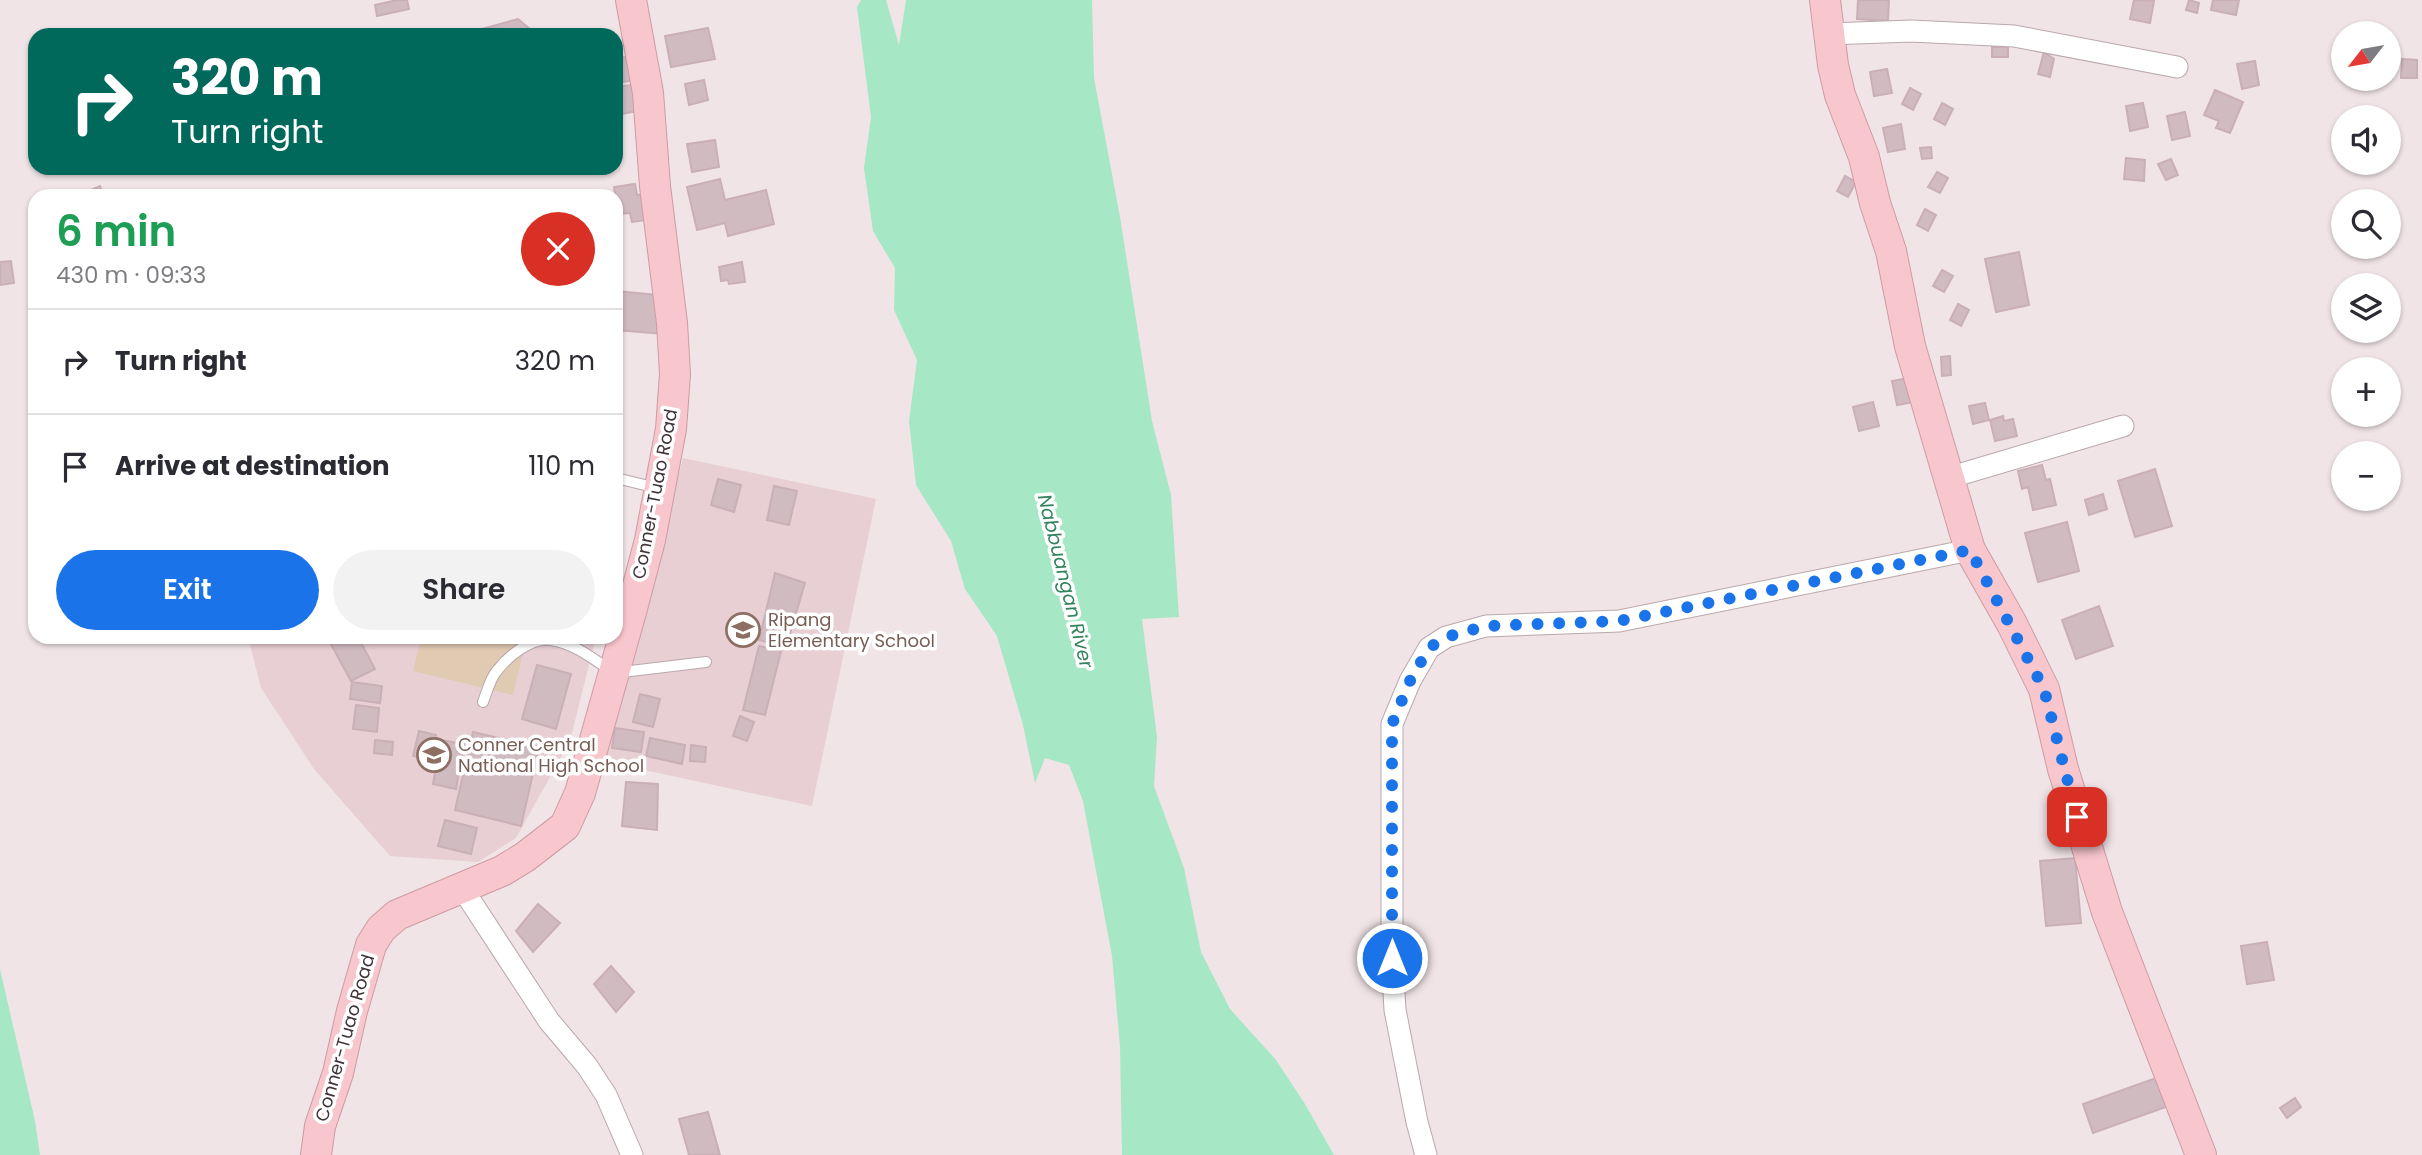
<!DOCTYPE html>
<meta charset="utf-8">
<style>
:root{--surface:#fff;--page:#f2f2f3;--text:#2b2b33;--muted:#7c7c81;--line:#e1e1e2;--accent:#1a73e8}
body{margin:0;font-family:Poppins,sans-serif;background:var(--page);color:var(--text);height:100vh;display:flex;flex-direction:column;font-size:26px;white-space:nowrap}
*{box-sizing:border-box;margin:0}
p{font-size:23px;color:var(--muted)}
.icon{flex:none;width:38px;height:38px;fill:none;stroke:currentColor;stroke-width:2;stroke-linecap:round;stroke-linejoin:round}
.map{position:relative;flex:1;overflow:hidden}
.details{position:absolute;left:28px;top:189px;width:595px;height:455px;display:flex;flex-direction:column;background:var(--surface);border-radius:21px;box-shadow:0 2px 5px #0004}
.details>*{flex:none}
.guide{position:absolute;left:28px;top:28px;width:595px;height:147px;border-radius:21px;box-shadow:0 2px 5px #0004;background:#00695c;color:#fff;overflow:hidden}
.needle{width:46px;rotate:239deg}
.fabs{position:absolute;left:2331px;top:21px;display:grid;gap:14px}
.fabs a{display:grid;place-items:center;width:70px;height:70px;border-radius:50%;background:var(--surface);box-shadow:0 2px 5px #0004;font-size:35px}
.pin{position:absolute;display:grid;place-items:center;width:60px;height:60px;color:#fff;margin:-30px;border-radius:14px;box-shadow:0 4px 10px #0006}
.me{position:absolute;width:77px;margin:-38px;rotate:0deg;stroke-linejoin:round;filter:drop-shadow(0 0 5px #0008)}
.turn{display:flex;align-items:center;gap:24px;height:147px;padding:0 28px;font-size:32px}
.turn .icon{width:91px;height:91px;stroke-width:2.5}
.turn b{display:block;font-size:49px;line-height:60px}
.round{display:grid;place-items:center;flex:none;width:74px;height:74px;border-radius:37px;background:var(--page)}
.overview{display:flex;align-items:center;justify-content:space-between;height:119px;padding:0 28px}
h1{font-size:42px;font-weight:600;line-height:52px;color:#1e9e55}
.button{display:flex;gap:14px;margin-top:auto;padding:14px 28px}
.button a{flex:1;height:80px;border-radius:42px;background:var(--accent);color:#fff;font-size:28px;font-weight:600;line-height:80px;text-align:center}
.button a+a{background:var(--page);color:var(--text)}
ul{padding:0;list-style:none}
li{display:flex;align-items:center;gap:21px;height:105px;padding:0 28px;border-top:2px solid var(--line)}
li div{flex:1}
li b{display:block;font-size:26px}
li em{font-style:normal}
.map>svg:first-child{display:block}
.education{fill:#e7cfd4}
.green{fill:#e0cab1}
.water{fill:#a6e7c6}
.building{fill:#d0bbc1;stroke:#caafb7;stroke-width:2}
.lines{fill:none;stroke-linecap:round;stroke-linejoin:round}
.lane-casing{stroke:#baa8ac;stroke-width:12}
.street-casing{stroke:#baa8ac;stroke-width:23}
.secondary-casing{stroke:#ce9ba3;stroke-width:32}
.lane{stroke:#fff;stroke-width:10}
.street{stroke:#fff;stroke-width:21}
.secondary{stroke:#f8c6cd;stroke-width:30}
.route{stroke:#1a73e8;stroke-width:12;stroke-dasharray:0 21.6}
.labels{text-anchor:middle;stroke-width:7;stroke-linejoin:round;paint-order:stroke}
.street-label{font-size:18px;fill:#413538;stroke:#fff}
.education-label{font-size:18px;fill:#785e54;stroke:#fff;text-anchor:start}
.water-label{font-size:19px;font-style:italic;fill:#33835c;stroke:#fff}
</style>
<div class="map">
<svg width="2422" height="1155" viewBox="0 0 2422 1155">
<rect width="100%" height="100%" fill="#f0e4e6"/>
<path class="education" d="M683,458l193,41 -64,307 -210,-45z
M248,637h348l-26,104 -54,97 -38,24 -88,-6 -76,-87 -53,-81z"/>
<path class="green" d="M421,637h106l-14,58 -100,-24z"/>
<path class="water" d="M861,0h25l13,45 7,-45h186l2,78 26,139 32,204 19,74 8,122 -37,2 15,118 -3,49 30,82 17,84 29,57 46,51 29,44 29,51h-212l-2,-109 -8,-90 -29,-155 -14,-36 -24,-7 -10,25 -12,-58 -26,-89 -32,-47 -14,-48 -35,-56 -7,-64 8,-61 -23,-50 1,-42 -22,-37 -9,-63 7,-51 -14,-110z
M0,969l35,152 5,34h-40z"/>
<path class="building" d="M397,0h10l2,9 -32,7 -2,-11z
M1858,0h31l-1,21 -31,-2z
M2134,0l20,1 -4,22 -20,-4z
M2189,0l10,3 -2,10 -11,-3z
M2213,0h26l-3,15 -25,-5z
M518,19l12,10 1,6h-47l-2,-6z
M708,28l7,31 -44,8 -6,-31z
M1992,47h16v10h-16z
M2044,52l10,7 -4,18 -12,-3z
M639,55l3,24 -19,3 -4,-24z
M2402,59l15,1v18h-16z
M2255,61l4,24 -17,4 -5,-25z
M1887,69l5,24 -18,3 -4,-24z
M704,80l4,20 -19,5 -4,-21z
M639,84l4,26 -27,5v-28z
M1910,88l11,6 -8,16 -11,-6z
M2215,90l28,12 -13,31 -14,-5 3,-7 -15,-6z
M1942,103l11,6 -8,16 -11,-6z
M2143,103l5,24 -18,4 -4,-25z
M2185,112l5,24 -18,4 -5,-24z
M1901,124l4,25 -17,3 -5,-24z
M715,140l4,27 -27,5 -5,-28z
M1931,147l1,11 -10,1 -2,-11z
M2126,158l19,2 -1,21 -20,-2z
M2171,159l7,16 -12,5 -8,-16z
M1937,172l11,6 -8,15 -12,-6z
M1845,176l11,6 -8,15 -11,-6z
M720,179l5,21 41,-10 8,34 -46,12 -3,-13 -28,7 -10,-43z
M635,184l2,11 14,-2 4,26 -23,3 -2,-9 -12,1 -4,-27z
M100,186l3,10h-16l-1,-4z
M1925,209l11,6 -8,16 -11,-6z
M2019,252l10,53 -33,7 -11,-53z
M11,261l3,22 -14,2v-23z
M742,262l3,20 -16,2 -1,-4 -7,1 -2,-14z
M1942,270l11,6 -9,16 -11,-6z
M616,291l51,5 -3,38 -48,-4z
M1958,304l11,6 -8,16 -11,-6z
M1950,356l1,19 -9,1 -1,-19z
M1909,378l5,24 -17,3 -5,-24z
M1873,402l6,24 -20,5 -6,-24z
M1985,403l4,17 -16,4 -4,-18z
M2003,416l1,5 9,-2 4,17 -22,5 -5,-21z
M2042,465l4,15 4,-1 6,26 -23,5 -5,-23 -6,2 -4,-18z
M2155,469l17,57 -37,11 -17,-56z
M718,479l23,6 -7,27 -23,-7z
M774,486l23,5 -8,34 -22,-5z
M2103,494l4,15 -18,6 -4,-15z
M2067,522l12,49 -41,11 -13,-49z
M775,573l30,10 -19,64 -27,-7z
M2099,606l14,40 -37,13 -14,-39z
M327,637h31l17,32 -24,12z
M759,646l22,5 -16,64 -22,-5z
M537,665l34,9 -15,55 -34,-10z
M352,682l30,4 -2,17 -30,-4z
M640,694l20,5 -7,28 -20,-5z
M356,705l23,3 -2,24 -24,-3z
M740,716l14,6 -7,19 -14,-5z
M615,728l29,4 -3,20 -29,-4z
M419,731l17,4 -5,24 -18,-3z
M473,732l66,15 -18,79 -66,-16z
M650,738l35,7 -3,19 -36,-8z
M375,740l18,2 -1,13 -18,-2z
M441,740l23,4 -8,45 -23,-5z
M691,745l15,2 -1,15 -15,-1z
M626,782l32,2 -1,46 -35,-4z
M445,820l32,8 -6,26 -33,-8z
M2075,858l6,65 -35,3 -6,-65z
M538,904l22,19 -27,29 -17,-21z
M2267,942l7,38 -27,4 -6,-38z
M611,966l23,26 -18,20 -22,-28z
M2156,1078l10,29 -73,26 -10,-29z
M2295,1098l6,9 -14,11 -7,-10z
M708,1112l12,43h-31l-10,-36z"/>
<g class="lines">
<g class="lane-casing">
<path id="lane" d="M616,478l41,10
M483,702c4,-10 7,-23 13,-30 12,-16 35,-35 55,-32 23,3 44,20 63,33l92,-11"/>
</g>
<g class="street-casing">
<path id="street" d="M1829,34l82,-3 103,5 163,31
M1948,478l175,-52
M462,888l87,133 38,45 19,29 26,60
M1426,1155l-9,-33 -22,-112 -3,-52v-234l18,-43 19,-33 17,-11 40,-11 133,-5 351,-71"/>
</g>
<g class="secondary-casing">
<path id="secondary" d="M1825,0l8,65 7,30 24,62 11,46 16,48 19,95 60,204 42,74 32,65 19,80 44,143 94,243
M316,1155l4,-29 18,-53 14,-62 19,-66 10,-16 16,-14 105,-44 23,-14 40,-31 15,-33 51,-181 19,-72 21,-111 4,-55 -3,-51 -17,-137 -7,-93 -17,-93"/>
</g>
<use href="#lane" class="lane"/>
<use href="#street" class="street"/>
<use href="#secondary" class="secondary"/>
</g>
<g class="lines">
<path class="route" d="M1392,958v-234l18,-43 19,-33 17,-11 40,-11 133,-5 351,-71 74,139 33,128"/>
</g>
<defs>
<g id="school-ring" transform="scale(1.75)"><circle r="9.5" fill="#fff" stroke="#8d6e63" stroke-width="1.5"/><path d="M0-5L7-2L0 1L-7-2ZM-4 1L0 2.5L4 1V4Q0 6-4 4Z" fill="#8d6e63"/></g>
</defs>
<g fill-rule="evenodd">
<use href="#school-ring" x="743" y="630"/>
<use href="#school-ring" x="434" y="755"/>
</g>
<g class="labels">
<g class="street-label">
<text transform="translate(655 494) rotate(-79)" y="6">Conner-Tuao Road</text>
<text transform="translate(345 1038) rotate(-74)" y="6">Conner-Tuao Road</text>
</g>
<g class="education-label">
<text x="768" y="626">Ripang<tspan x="768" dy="21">Elementary School</tspan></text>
<text x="458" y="751">Conner Central<tspan x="458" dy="21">National High School</tspan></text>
</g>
<g class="water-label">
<text transform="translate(1066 581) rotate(76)" y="7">Nabbuangan River</text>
</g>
</g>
</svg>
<div class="fabs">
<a><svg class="needle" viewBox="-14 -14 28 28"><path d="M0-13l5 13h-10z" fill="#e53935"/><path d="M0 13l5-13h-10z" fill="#7c7c81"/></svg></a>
<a><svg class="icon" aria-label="sound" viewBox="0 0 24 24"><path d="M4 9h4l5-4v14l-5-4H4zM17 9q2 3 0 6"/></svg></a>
<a><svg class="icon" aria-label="search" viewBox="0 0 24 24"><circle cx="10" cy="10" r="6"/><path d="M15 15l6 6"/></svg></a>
<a><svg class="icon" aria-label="layers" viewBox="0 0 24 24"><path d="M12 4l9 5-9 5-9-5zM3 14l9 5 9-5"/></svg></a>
<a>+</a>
<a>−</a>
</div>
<div class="pin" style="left:2077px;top:817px;background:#d93025"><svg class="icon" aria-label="arrive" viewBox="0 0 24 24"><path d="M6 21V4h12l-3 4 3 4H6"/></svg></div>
<svg class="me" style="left:1392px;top:958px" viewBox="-20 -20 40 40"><circle r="17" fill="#1a73e8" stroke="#fff" stroke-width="3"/><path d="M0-11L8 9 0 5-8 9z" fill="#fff"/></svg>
<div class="guide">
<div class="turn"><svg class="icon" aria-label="right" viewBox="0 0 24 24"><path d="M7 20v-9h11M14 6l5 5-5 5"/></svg><div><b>320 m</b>Turn right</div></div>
</div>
<section class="details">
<div class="overview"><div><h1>6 min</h1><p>430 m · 09:33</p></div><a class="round" style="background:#d93025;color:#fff"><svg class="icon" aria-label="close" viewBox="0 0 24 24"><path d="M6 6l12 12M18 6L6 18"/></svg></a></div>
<ul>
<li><svg class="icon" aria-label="right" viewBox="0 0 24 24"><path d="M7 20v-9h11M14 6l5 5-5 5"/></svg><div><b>Turn right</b></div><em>320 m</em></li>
<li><svg class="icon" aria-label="arrive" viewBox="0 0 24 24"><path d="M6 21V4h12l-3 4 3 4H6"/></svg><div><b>Arrive at destination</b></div><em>110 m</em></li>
</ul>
<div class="button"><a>Exit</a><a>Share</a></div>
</section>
</div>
